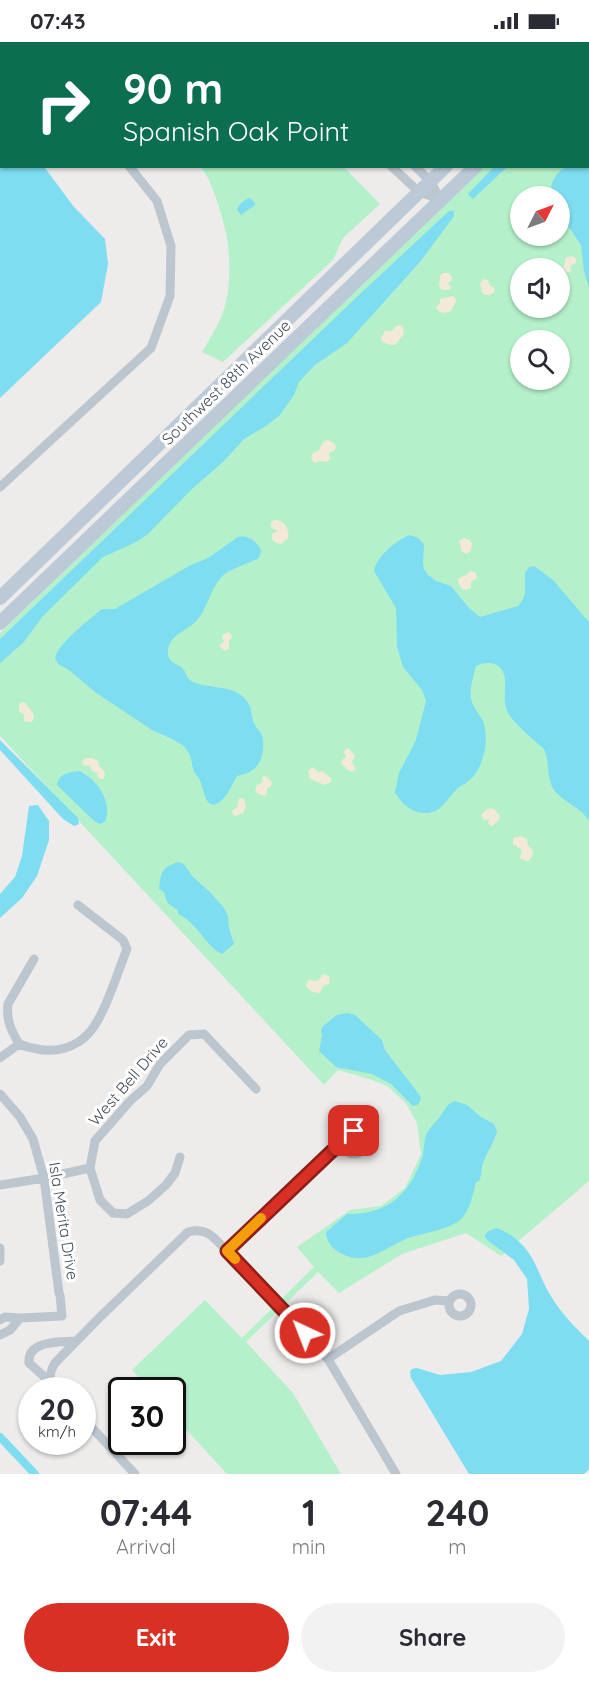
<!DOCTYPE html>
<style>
:root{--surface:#fff;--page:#f2f2f3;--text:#2b2b33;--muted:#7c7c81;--accent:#d93025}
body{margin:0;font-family:Quicksand,sans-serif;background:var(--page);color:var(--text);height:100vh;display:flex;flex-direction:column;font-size:22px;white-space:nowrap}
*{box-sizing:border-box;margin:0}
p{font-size:20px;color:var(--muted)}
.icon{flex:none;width:33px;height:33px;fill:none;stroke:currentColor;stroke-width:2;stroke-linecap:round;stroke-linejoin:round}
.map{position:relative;height:1432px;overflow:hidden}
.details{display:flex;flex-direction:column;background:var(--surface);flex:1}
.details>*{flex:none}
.hud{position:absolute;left:0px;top:0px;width:590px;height:126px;box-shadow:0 2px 4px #0004;background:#0b6e4f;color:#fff;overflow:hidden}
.needle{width:39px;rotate:48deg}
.controls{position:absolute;left:510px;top:144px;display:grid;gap:12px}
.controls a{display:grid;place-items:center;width:60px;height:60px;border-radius:50%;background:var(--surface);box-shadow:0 2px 4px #0004;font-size:30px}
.speed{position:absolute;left:18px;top:1335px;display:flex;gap:12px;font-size:30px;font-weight:700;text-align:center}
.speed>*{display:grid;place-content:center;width:78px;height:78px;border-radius:50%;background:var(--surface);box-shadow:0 2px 4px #0004;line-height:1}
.speed small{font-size:15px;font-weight:400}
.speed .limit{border:3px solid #111;border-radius:9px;background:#fff;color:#111}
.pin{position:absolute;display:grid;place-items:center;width:51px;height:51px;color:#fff;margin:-26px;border-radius:12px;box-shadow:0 3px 9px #0006}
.me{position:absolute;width:66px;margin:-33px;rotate:317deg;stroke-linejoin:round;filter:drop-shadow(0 0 4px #0008)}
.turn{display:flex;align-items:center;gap:21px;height:126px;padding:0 24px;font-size:27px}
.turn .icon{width:78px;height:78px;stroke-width:2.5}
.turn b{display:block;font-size:42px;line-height:51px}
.eta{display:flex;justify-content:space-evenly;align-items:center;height:102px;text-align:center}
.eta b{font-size:36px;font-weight:700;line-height:42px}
.action{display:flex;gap:12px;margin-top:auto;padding:12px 24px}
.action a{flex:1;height:69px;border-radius:36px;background:var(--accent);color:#fff;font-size:24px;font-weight:700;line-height:69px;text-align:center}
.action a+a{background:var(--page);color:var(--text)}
.status{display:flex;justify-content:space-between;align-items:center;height:42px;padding:0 30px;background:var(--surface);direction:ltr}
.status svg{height:16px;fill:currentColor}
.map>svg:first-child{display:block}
.green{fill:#b4f1ca;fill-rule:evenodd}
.sand{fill:#f2e9d9}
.water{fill:#7eddf1}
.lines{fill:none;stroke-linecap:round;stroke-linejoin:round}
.canal{stroke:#7eddf1;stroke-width:8}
.street{stroke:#bbc6cf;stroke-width:9}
.secondary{stroke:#bcc9d6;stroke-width:14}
.route-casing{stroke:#8d1f18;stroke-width:15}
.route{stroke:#d93025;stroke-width:10}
.slow{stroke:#f59e0b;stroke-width:10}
.labels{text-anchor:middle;stroke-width:6;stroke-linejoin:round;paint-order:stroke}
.street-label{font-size:16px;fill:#434f5a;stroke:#fff}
</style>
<div class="status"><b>07:43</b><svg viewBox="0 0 49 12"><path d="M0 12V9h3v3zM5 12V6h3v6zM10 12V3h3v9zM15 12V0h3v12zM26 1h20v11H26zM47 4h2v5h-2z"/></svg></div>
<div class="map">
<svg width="589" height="1432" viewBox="0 0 589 1432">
<rect width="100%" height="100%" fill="#eeebeb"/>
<path class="green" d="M78,0h98l3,1h-102z
M589,22v1117l-88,75 -35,-23 -64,21 -63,39 -21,-21 -72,70 47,51 48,81h-114l-54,-59 -1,-25h-22l-18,-20 73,-70 37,38 72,-71 -17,-20 53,-37 31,-4 24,-18 16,-34 -4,-31 -12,-21 -18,-16 -18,-7 -31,-9 -14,15 -324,-349v-103l483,-466 105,-1zM520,154h40v40h-40zM520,226h40v40h-40zM520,298h40v40h-40z
M200,125h144l36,37 -37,34 -10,22 -110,102 -21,-10c9,-15 21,-34 24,-51 4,-17 4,-38 2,-56 -1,-15 -17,-71 -28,-78z"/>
<path class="sand" d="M573,214l3,3v4l-6,3 1,6h-4l-4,-4 2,-5v-4l2,-2z
M443,231h6l3,4v3l-4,3 3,5 -2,2h-7l-3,-4 1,-10z
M484,237l4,1 2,6 4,1 1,4c-3,4 -7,5 -12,3l-3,-11z
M453,254l2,2 1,4 -5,9 -6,2 -6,-1 -3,-5 4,-4v-4z
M400,283l3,2 1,7 -9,11h-4l-9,-3 -1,-4 4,-7h7l4,-5z
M328,398l6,3 2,3 -1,4 -6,3 1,6 -3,3 -7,-1 -6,2 -3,-5 2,-5 6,-3 4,-8z
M274,478c11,0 16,9 14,19l-7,5 -5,-1 -4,-4v-5l6,-3 -7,-3v-6z
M464,496l6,2 2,4 -1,6 -4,4 -5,-2 -3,-11z
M471,529l5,2 1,5 -6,4v6l-7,2 -5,-5 -1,-6 3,-2 5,-2z
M228,590l3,2 1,4 -3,3v8l-5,2 -5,-6 5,-3 -2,-5 1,-2z
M21,660l5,1c3,7 11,10 6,19h-5l-3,-1v-7l-5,-2v-6z
M346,706l3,1 6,7 -3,6 4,7 -3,3 -4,-1 -7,-7v-4l4,-3 -2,-5z
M86,716h6l6,3 1,5 6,6 -1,7h-3l-3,-1 -1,-5 -5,-2 -2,-5 -7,-1 -1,-4z
M313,725l5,5 4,-1 9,7v4l-6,3 -15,-6 -2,-8z
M264,733c5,4 9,5 7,11l-4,3 -1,6 -2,1 -7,-3 -2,-3 2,-5 6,-3 -1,-4z
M241,756l3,1 2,8 -3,6 -8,3 -4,-4 6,-5 2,-8z
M491,766l4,2 5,6 -1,4 -7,6 -4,-2 1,-5 -5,1 -3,-5 5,-5z
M521,794l6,3 1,6 5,6 -1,6 -4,4 -7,-2 -1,-2 2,-7 -9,-6v-6z
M323,932l6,2 1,7 -7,3 -3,7c-6,0 -11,-2 -14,-7l2,-6 10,1z"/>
<path class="water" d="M588,115h1v131l-5,-17 -3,-26 -21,-31v-18h-10c0,-11 5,-25 17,-29 6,-2 15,-1 21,-1z
M0,116h1l1,8h35l8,2 29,39 31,32 3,25 -7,38 -101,96z
M494,125h13l-34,32 -5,-5z
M250,156l5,5v2l-14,10 -4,-5c1,-5 8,-11 13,-12z
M449,169h5v5l-34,46 -73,81 -32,22 -16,17 -5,13 -15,21 -13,10 -22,13 -20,22 -33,29 -44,45 -13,8 -31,14 -60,59 -20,27 -23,20v-24l360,-345z
M410,493l8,3 6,6 -1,19 1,6 4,6 8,6 15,5 18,22 11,9 38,-11 4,-5 3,-7v-21l4,-6 5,-1 19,14 36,42v199c-8,-14 -25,-18 -35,-31 -8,-12 -4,-28 -10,-41 -10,-9 -27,-23 -34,-33 -10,-15 -2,-27 -6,-42 -5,-13 -18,-13 -28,-8 -2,10 -7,23 -5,32 1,7 7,15 11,21 8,17 3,42 -8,57 -5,6 -13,9 -18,14 -9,9 -15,22 -28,23 -15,1 -27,-9 -33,-21l4,-19 17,-33 10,-39 -4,-11 -19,-23 -6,-20 -1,-39 -22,-37c2,-14 22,-31 36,-36z
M238,495c11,-2 18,4 23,13l-2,8c-9,5 -27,11 -33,15 -15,11 -17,34 -29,47 -9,11 -30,15 -29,33 0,10 10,10 15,16 3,3 3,8 7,11 11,9 38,4 52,16 13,11 7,18 13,29 2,4 6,6 7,11 2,5 1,9 1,14 -2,16 -10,23 -26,26 -6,10 -11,25 -23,29l-5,-2 -3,-4 -6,-19 -6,-8 -4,-17 -6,-9 -14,-8 -18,-8 -57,-38 -26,-22 -11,-6 -3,-6c4,-16 33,-37 47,-49h13l74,-43 19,-8z
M0,698l78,78 1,6 -5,2 -11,-7 -63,-69z
M79,729c19,8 34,32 26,51l-6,2 -6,-4 -36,-35c1,-11 13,-13 22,-14z
M38,763l11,16v19l-12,36 -15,22 -22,20v-24l15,-17 7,-21 7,-50z
M178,820l6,2 8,12 19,17 13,15 4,8 1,12 5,16 -12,10c-17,-8 -25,-32 -44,-40v-4c-10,-6 -11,-6 -14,-18l-5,-3c2,-17 2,-21 19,-27z
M347,971l8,2 27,25 3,10 33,43 3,5 -3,7 -5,1 -22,-22 -19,-10 -36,-7 -17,-16 3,-16 -1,-5 2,-4 14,-11z
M455,1059l12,4 14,12 13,7 3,7c-3,12 -10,21 -14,32 -2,6 -1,12 -4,18l-3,1c-3,11 -6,30 -16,38 -11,9 -35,13 -49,17 -26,9 -44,33 -74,14 -6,-4 -11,-11 -11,-19l21,-18c39,1 63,-19 75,-56 3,-8 1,-19 6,-27 3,-5 8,-9 12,-14 5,-7 6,-13 15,-16z
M496,1186c6,1 11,5 16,8 25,18 25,39 40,62 10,16 24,30 37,43v128l-5,5h-115l-58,-96 -1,-6 2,-3 5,-1 23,7 31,-3 30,-11 21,-27 7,-25 -2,-30 -13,-19 -27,-20 -2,-4 2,-4z"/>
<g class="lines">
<path class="canal" d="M0,1395l35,37"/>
<path class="street" d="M201,0l2,2
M259,0l1,2
M417,0l3,2
M60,2v-2
M70,2v-2
M474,2l2,-2
M0,55h2
M391,124l28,26 21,7
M415,124l15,15 10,18
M0,445l151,-139 19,-52 1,-50 -14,-45 -28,-35
M19,1002c5,2 12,4 18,5 18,4 38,-1 51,-15 16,-16 30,-63 39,-85l-4,-9 -45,-35
M19,1002c-8,-14 -13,-24 -11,-40l26,-45
M0,1016l19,-14
M0,1052l20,23 13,22 11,39 15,115
M343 1101a11 11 0 1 1 22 0a11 11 0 1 1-22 0Z
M180,1115l-5,16 -9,12 -18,16 -21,13 -14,-1 -13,-13 -10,-32 5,-27 35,-40 17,-15 13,-22 29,-29 15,-1 52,55
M0,1143l44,-7 46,-10
M0,1206v13
M227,1209l66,69 35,39 68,115
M449 1263a11 11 0 1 1 22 0a11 11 0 1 1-22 0Z
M0,1278l5,-3 15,1 42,-2 -2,-21
M0,1293l10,-5 10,-12
M328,1317l71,-48 36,-11 15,1
M52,1341c-3,-6 -1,-14 3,-20l44,-45 89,-86c20,-5 26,6 39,19l104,-100 12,-6
M59,1348l-30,-27c-2,-23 32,-21 47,-22
M82,1375l53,57"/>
<path class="secondary" d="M576,2l1,-2
M588,17l1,-1
M0,556l446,-432
M0,581l476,-457"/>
</g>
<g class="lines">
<g class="route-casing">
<path id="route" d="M305,1291l-78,-82 105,-100 11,-6c0,-8 4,-12 11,-14"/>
</g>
<use href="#route" class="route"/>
<path class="slow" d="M235,1217l-8,-8 34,-33"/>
</g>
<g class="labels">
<g class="street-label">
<text transform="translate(226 340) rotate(-44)" y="6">Southwest 88th Avenue</text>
<text transform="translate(128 1039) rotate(-49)" y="6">West Bell Drive</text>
<text transform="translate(64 1179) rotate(81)" y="6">Isla Merita Drive</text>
</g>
</g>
</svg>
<div class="controls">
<a><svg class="needle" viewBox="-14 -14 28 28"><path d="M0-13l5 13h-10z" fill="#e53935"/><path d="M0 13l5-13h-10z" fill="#7c7c81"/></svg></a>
<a><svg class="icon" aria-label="sound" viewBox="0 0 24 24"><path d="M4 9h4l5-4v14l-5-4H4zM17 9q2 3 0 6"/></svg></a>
<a><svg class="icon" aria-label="search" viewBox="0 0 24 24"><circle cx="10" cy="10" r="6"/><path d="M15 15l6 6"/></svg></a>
</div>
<div class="speed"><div>20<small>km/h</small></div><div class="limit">30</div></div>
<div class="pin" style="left:354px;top:1089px;background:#d93025"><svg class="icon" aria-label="arrive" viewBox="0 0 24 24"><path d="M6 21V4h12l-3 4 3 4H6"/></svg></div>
<svg class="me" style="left:305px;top:1291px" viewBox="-20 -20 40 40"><circle r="17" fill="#d93025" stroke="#fff" stroke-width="3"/><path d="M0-11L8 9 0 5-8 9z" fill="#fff"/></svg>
<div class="hud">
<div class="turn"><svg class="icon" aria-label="right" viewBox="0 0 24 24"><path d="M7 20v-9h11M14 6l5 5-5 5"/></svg><div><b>90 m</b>Spanish Oak Point</div></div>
</div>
</div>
<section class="details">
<div class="eta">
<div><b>07:44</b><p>Arrival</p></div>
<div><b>1</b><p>min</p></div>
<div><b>240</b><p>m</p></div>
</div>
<div class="action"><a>Exit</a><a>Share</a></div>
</section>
